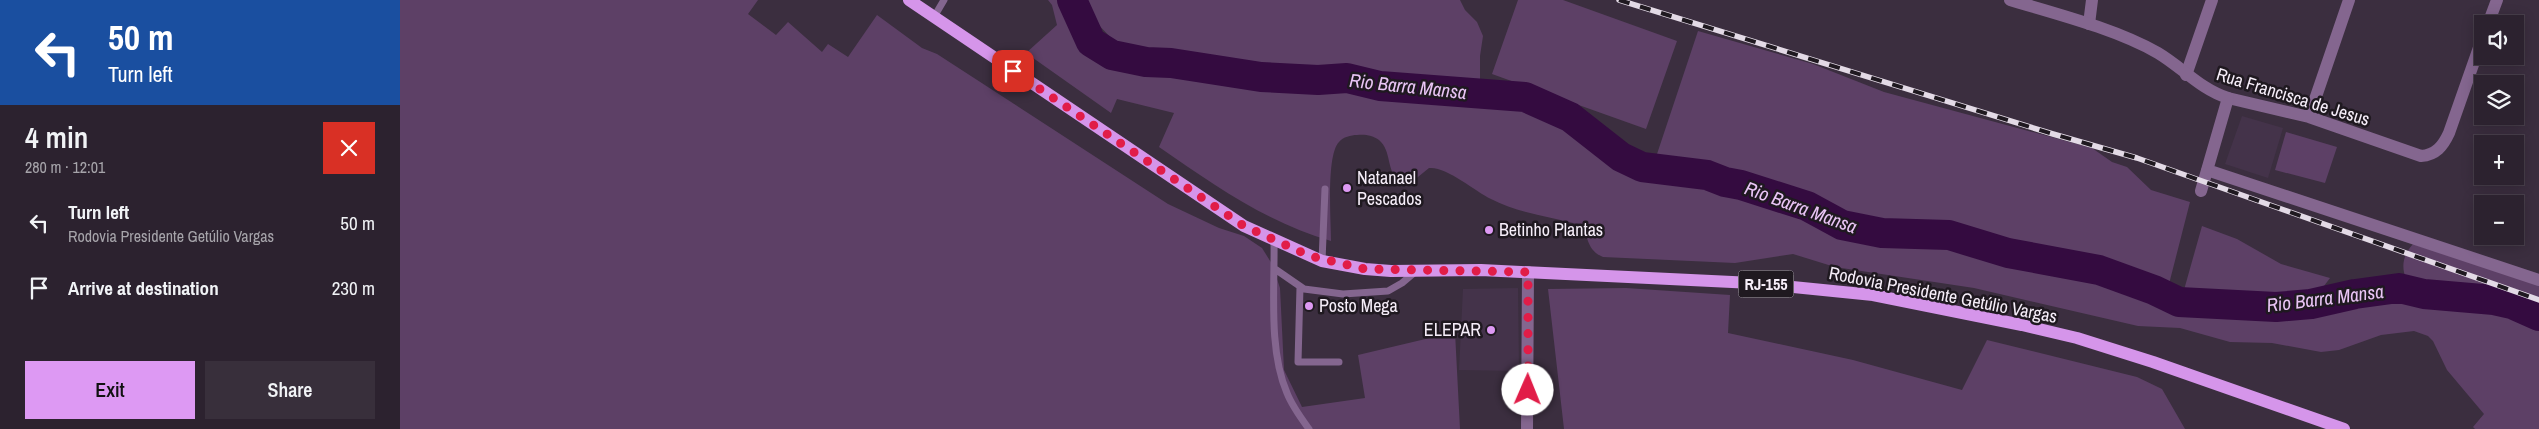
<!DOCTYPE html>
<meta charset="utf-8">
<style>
:root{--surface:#2c222f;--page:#382f3b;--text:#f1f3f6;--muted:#a6a4aa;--line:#483f4b;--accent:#dd99f3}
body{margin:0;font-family:"Archivo Narrow",sans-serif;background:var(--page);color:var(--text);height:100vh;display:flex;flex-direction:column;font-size:19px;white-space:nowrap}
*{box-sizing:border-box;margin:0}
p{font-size:16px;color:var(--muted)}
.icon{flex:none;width:28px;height:28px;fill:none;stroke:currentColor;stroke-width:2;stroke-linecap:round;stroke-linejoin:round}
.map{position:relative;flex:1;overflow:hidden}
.side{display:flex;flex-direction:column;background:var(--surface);width:400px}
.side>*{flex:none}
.guide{background:#1a4fa0;color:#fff;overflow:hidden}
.buttons{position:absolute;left:2074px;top:15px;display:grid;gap:10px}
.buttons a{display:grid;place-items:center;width:50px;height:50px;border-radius:0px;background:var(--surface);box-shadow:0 2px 12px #0003,0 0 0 1px var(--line);font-size:25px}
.pin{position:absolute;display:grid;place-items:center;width:42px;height:42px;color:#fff;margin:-21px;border-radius:10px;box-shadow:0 2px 8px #0006}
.me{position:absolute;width:55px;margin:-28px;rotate:1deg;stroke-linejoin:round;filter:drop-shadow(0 0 4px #0008)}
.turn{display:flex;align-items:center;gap:18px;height:105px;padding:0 25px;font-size:22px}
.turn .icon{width:65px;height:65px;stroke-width:2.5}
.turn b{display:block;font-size:35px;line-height:42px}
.round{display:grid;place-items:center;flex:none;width:52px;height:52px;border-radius:0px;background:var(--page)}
.head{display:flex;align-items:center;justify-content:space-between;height:85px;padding:0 25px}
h1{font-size:30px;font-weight:600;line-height:38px}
.primary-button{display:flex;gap:10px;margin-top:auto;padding:10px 25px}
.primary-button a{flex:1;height:58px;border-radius:0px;background:var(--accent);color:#111;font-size:20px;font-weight:600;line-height:58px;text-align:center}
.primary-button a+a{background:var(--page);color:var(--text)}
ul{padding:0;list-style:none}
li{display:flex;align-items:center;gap:15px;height:65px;padding:0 25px}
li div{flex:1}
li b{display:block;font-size:19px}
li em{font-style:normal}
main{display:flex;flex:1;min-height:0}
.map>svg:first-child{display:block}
.built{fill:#44334a}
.green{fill:#5d4066}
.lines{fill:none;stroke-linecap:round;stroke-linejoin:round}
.river{stroke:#340b40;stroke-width:30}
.service{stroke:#84668f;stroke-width:7}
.minor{stroke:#84668f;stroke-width:12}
.tertiary{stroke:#84668f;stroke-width:12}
.primary{stroke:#d595ea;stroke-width:12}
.rail-casing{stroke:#e3dae6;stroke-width:5.5}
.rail{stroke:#1f1920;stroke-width:4;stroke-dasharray:11;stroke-linecap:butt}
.route{stroke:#e11d48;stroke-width:9;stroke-dasharray:0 16.2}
.poi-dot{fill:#dd99f3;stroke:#1f1920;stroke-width:2}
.labels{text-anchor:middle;stroke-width:5;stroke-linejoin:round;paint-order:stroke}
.shield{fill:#1f1920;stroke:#b6aeb8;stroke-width:1}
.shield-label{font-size:16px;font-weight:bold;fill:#f6eef9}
.street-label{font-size:18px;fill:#f6eef9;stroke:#1f1920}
.poi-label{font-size:18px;fill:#f6eef9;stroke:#1f1920;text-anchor:start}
.water-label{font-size:19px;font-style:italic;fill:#eac5f6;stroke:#1f1920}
</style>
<main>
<section class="side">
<div class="guide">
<div class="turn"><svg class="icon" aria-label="left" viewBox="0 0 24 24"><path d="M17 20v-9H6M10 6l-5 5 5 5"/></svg><div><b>50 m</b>Turn left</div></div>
</div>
<div class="head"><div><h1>4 min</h1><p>280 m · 12:01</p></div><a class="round" style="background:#d93025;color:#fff"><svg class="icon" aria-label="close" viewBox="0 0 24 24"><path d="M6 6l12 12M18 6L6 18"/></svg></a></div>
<ul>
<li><svg class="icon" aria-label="left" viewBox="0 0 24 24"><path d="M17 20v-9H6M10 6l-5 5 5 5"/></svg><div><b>Turn left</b><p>Rodovia Presidente Getúlio Vargas</p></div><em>50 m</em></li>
<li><svg class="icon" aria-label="arrive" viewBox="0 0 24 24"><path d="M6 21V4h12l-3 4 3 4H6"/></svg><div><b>Arrive at destination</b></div><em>230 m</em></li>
</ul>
<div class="primary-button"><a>Exit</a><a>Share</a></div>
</section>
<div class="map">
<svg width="2139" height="429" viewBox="0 0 2139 429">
<rect width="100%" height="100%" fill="#3b2e3f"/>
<path class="built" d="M1842,116l41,12 -15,50 -43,-14z
M1118,288l1,83 -60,-1 4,-81z"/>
<path class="green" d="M0,0h358l-10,14 28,21 12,-13 34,30 6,-8 20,13 29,-42 45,33 15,6 231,150 51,24 25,8 18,12 10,16 8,24 4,82 18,37 63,-9 -7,-43 97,-23 5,97h-1060z
M648,0h18c14,29 19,52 52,63l133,19 51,5h44l179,21 47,20 16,11 19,25 51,20 47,-1 39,8 60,23 32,17 48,8 68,1 14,9 22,8 117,23 71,26 109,10c29,-3 54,-15 82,-20 22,-4 43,1 64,3 38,5 78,4 108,31v99h-64l-2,-2 11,-13 -37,-44 -14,-29 -5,-5 -14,-5 -33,4 -42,15 -18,2 -49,-9 -42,-1 -50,-14 -42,-2 -164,-38 -139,-21 -42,-13 -58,9 -132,-6c-19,-8 -12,-23 -26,-33 -29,-8 -59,-11 -86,-25 -16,-8 -45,-33 -62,-31l-16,13h-14c-13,-10 -7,-30 -20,-41 -6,-5 -15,-6 -22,-5 -6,0 -14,2 -18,7 -13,13 -8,79 -8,99 -64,-18 -118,-57 -172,-94l15,-34 -57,-14 -6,14 -85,-60 31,-28 -5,-20z
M682,0h378l5,10 12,12 6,14 -3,20v27l-95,-4 -41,-5 -81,-2 -113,-17 -34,-12 -26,-27z
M1118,0h45l114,41 -31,88 -154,-55z
M1298,31l115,33 71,28 208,56 20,14 15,5 24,23 39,12 -22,86 -49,-22 -195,-45 -82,-4 -28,-17 -110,-31 -49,-9z
M1886,132l51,15 -12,36 -50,-13z
M1802,226l35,13 44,25 49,14 -6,8 31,-3 -28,13 -29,8 -116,-7z
M2013,244l126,40v26c-18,-10 -52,-23 -73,-24 -20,-2 -42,5 -60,-7 -5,-13 -3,-24 7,-35z
M1226,288l104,7 -2,38 125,27 109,30 25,-50 150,37 25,12 23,40h-621l-16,-140z"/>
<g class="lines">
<path class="river" d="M672,0l19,42 21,13 34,7 25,1 90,14 57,3 29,-2 33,8 145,11 45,20 51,40 21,10 65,8 18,7 16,3 66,21 35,19 40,8 67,2 59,18 91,17 55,20 25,12 97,5 35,-3 44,-10 44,-6 25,6 70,6 18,4 27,12"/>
<path class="service" d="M534,17l10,-17
M874,240c1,47 -6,109 13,153 5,13 14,25 22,36
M922,261l3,-72
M875,269l29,20 39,5 45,-3 14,-8 13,-11
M900,287l-2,75h41"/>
<path class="minor" d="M1689,24l3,-24
M2088,24l9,-24
M1786,75l26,-75
M1828,98l81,19 112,39c15,-1 22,-10 28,-23l33,-94
M1909,117l40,-117
M1127,429l1,-157"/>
<path class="tertiary" d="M1610,0c47,14 106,29 148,53 25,15 42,36 70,45l-27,93
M1807,170l332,110"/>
<path class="primary" d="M509,0l335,226 78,35 43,8 26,2 90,-1 272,13 120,12 149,30 55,13 76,24 191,67"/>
<g class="rail-casing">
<path id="rail" d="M1219,0l434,134 84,24 402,142"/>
</g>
<use href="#rail" class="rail"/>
</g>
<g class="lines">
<path class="route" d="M613,71l231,155 66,30 55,13 163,3v118"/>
</g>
<g class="poi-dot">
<circle cx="947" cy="188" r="5"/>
<circle cx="1089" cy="230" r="5"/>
<circle cx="909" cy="306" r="5"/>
<circle cx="1091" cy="330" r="5"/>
</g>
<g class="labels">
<rect class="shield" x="1338.5" y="270.5" width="55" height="27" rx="4"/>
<g class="shield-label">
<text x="1366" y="290">RJ-155</text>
</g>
<g class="street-label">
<text transform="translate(1893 97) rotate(17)" y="6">Rua Francisca de Jesus</text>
<text transform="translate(1543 295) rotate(11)" y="6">Rodovia Presidente Getúlio Vargas</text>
</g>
<g class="poi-label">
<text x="957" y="184">Natanael<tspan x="957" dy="21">Pescados</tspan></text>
<text x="1099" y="236">Betinho Plantas</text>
<text x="919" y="312">Posto Mega</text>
<text x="1081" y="336" text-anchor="end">ELEPAR</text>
</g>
<g class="water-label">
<text transform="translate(1008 86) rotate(6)" y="7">Rio Barra Mansa</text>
<text transform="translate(1401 207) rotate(20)" y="7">Rio Barra Mansa</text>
<text transform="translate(1925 298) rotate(-7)" y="7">Rio Barra Mansa</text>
</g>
</g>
</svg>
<div class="buttons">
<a><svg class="icon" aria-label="sound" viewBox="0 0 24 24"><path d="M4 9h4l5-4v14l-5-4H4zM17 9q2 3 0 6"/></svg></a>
<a><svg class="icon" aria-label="layers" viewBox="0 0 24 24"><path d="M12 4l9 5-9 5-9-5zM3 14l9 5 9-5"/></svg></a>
<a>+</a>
<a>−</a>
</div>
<div class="pin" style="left:613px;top:71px;background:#d93025"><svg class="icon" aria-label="arrive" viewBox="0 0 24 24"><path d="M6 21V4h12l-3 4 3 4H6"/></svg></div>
<svg class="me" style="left:1128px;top:390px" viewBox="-20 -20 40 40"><circle r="19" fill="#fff"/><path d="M0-13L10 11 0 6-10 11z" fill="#e11d48"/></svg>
</div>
</main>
